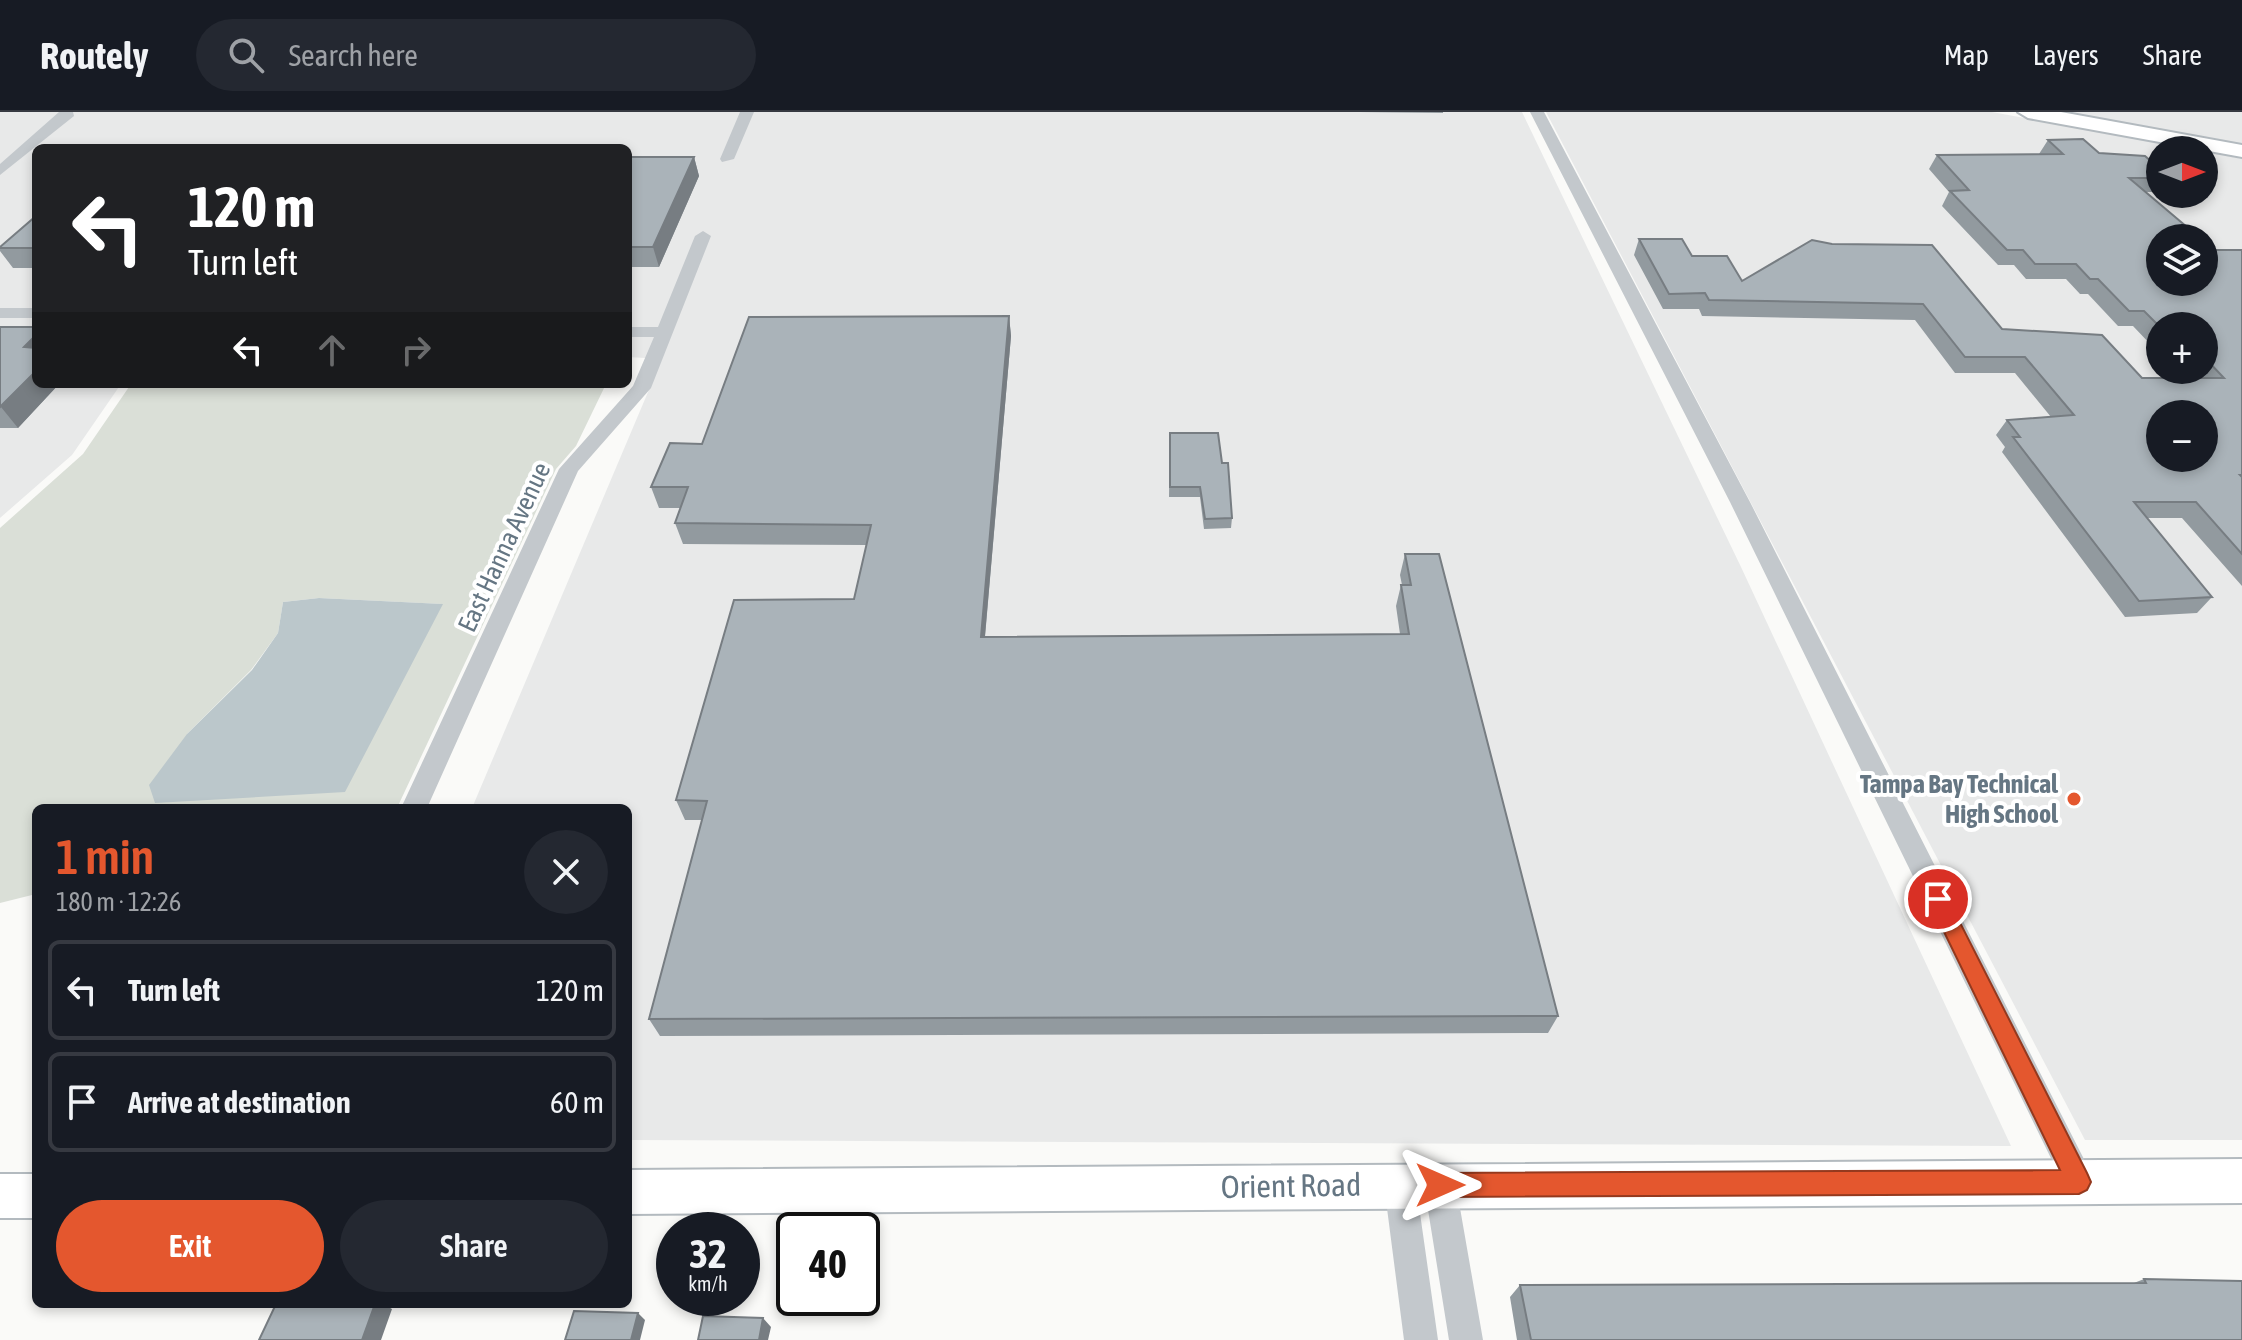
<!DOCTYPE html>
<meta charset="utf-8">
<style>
:root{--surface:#171b24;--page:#242831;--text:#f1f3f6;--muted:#9ea1a6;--line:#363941;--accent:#e4572e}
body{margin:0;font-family:"Asap Condensed",sans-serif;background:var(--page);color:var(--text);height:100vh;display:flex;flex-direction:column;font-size:30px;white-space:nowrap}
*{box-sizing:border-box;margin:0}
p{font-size:26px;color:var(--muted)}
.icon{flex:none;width:44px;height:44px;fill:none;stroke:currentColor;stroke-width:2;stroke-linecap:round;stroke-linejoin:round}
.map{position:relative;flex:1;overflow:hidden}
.side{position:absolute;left:32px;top:692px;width:600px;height:504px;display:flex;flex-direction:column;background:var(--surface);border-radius:12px;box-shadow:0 4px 12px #0003}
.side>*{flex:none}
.top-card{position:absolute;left:32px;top:32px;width:600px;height:244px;border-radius:12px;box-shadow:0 4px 12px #0003;background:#202124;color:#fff;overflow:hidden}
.needle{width:52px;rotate:90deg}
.tools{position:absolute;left:2146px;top:24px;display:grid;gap:16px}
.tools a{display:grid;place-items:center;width:72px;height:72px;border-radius:50%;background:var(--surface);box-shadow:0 4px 12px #0003;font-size:40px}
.speed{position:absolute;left:656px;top:1100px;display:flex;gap:16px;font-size:40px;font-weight:700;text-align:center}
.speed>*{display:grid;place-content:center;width:104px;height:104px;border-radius:50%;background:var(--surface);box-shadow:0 4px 12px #0003;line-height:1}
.speed small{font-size:20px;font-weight:400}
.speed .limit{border:4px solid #111;border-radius:12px;background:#fff;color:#111}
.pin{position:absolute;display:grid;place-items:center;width:68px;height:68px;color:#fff;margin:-34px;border:4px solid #fff;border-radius:50%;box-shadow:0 2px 8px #0007}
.me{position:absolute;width:88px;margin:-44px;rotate:90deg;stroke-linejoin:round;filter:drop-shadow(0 0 6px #0008)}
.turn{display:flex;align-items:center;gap:28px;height:168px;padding:0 24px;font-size:36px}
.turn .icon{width:104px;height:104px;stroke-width:2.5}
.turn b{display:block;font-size:56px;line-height:68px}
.lanes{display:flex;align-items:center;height:76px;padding:0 24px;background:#0003;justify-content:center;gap:40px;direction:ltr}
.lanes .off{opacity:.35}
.round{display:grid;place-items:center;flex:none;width:84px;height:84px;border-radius:42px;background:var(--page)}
.summary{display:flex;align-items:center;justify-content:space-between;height:136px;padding:0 24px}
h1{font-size:48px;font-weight:600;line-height:60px;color:var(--accent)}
.button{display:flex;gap:16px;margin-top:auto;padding:16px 24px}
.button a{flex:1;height:92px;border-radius:48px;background:var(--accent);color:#fff;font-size:32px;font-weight:600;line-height:92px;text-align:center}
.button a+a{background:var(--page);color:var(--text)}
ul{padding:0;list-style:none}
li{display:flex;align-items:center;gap:24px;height:100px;margin:0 16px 12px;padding:0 8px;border:4px solid var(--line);border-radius:12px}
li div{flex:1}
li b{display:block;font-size:30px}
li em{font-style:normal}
header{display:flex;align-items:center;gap:48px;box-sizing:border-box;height:112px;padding:0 40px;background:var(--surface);border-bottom:2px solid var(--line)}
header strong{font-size:38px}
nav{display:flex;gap:44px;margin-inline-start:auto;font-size:28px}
.search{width:560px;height:72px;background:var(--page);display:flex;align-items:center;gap:20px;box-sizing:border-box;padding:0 28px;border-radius:44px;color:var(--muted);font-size:30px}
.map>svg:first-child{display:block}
.built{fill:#e8e9e9;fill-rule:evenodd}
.green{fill:#dadfd7;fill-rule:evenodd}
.water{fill:#bbc7cb}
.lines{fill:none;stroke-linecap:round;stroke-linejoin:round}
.secondary-casing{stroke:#b3babf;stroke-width:4}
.street{fill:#c3c8cc;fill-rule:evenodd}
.secondary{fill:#fff;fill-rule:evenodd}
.wall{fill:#929a9f}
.shaded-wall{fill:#777d82}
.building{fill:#aab3b9;stroke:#777d82;stroke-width:2;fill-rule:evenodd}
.route{fill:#e4572e;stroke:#94391e;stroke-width:2}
.poi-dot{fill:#e4572e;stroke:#fff;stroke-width:3}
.labels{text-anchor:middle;stroke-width:8;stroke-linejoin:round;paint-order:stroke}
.street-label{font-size:26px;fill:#657683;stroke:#fff}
.poi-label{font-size:26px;font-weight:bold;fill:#657683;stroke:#fff;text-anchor:end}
.near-street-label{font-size:32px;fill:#657683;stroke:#fff}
</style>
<header>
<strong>Routely</strong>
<div class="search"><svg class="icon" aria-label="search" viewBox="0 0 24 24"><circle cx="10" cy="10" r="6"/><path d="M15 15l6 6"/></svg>Search here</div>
<nav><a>Map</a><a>Layers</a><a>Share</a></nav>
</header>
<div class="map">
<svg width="2242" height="1228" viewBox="0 0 2242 1228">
<rect width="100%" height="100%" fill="#fafaf8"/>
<path class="built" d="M0,0h1522l219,455 270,579 -1383,-6v-332h-156l190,-449 -34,-2v-209h-592v236h85l-49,71 -72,63z
M1546,0h446l204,38h-36v44h44v-43l38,8v981h-157zM2160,126h44v44h-44zM2160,214h44v44h-44zM2160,302h44v44h-44z
M2051,0h191v35z"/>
<path class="green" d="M131,272h475l-30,62 -20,23 -159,339h-361v86l-36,9v-375l83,-74zM319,486l123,6 -255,130 64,-64 27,-37 5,-31z"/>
<path class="water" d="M319,486l124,6 -98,188 -190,11 -6,-18 38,-51 65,-64 26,-37 5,-31z"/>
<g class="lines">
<g class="secondary-casing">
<path id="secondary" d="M2018,0h43l181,33v12l-214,-39z
M2242,1047v44l-1614,11v-44z
M0,1062h36v44h-36z"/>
</g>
<path class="street" d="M59,0h14l1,4 -74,59v-11z
M740,0h14l-20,47 -12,3 -2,-3z
M1530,0h14l206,390 340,669 5,11 -5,11 -11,5 -11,-5 -338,-691z
M703,119l8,5 -60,152 -73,83 -151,337h-26l158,-339 74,-83 21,-49h-26v-10h30l37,-91z
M0,196h36v10h-36z
M1400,1057l11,5 5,11 22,155h-34l-20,-155 5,-11z
M1440,1057l11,5 5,11 27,155h-34l-25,-155 5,-11z"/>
<use href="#secondary" class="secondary"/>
</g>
<path class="wall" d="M1360,0h83v1z
M2048,28l112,29v23h-14l68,58h28v336l-60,-68h-35l65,79 -15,16 -72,4 -123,-165 3,-5 -9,-12 11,-15 44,-3 -36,-44h-60l-40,-53 -213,-4 -3,-7h-36l-29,-54 5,-16 53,17 50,25 70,-41 190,89 140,49h55l-8,-8h15v-44h-44v21h-7l-20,-21h-15l-30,-32h-8l-14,-15h-40l-12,-14h-16l-56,-59 7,-14 -20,-23 8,-14 102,-1z
M628,45h66l5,19 -40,91h-31z
M36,104v52h-23l-13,-17v-4z
M1009,204l2,20 -26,301 415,-3 -4,-28 5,-21h1l-2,-10 5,-21 153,462 -10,17 -888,3 -11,-17 53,-199h-17l-9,-20 178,-201 13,-54 -184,-1 -8,-21 6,-15h-22l-8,-21z
M0,215l36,57h23l-41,44h-18z
M1170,321l52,30 10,55 -1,10 -27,1 -4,-32h-31z
M2144,1167l98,61h-725l-7,-43 10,-12 614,-2z"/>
<path class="shaded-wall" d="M694,45l5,19 -40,91 -6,-20z
M1009,204l2,20 -28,322 -2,-21z
M36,223v28l-12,-16z
M36,259v13h23l-41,44 -17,-21z
M375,1192h8l9,5 -11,31h-19z
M638,1201l7,7 -5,20h-9z
M763,1206l8,9 -3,13h-9z"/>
<path class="building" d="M2083,27l16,14 46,3 15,13v9h-31l71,60h-40v44h44v-41l10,9h28v225h-2l2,2v77l-46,-52h-62l78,95 -73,4 -126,-164h7l-13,-17 67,-5 -49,-58h-60l-42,-53 -214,-4 -4,-7 -36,1 -30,-55h43l10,17h35l15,25 70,-41 20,4 100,1 70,84 100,6 40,43h82l-20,-21v-31h-44v1l-16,-16h-15l-31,-32h-8l-14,-15h-41l-12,-14h-16l-57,-59 19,-1 -32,-35 126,-1 -15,-14zM2160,302h44v44h-44z
M628,45h66l-41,90h-25z
M36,104v32h-36v-1z
M1009,204l-28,321 428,-3 -8,-49h10l-6,-31h34l119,462 -909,3 58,-218 -31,-1 58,-200 120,-1 17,-74 -196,-2 13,-36h-37l19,-44 32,1 47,-127z
M0,215h36v8l-12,12 12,1v23l-36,36z
M1170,321h48l4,30h6l4,55 -27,1 -5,-32h-30z
M2144,1167l98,2v59h-711l-11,-55 626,-2z
M276,1192h99l-13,36h-103z
M574,1199l64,2 -7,27h-66z
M703,1204l60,2 -4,22h-61z"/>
<path class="route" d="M1938,779l7,2 142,280 4,9 -4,8 -8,4 -639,3 -9,-4 -3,-8 3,-9 9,-3 620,-3 -132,-271z"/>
<circle class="poi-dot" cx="2074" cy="687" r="8"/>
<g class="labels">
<g class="street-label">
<text transform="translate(504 435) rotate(-65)" y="9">East Hanna Avenue</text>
</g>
<g class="poi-label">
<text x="2058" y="681">Tampa Bay Technical<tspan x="2058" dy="30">High School</tspan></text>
</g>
<g class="near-street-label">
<text transform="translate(1291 1074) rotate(-1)" y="11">Orient Road</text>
</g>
</g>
</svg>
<div class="tools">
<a><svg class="needle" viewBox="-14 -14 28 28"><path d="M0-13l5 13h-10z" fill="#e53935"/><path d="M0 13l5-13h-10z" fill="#9ea1a6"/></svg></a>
<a><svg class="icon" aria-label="layers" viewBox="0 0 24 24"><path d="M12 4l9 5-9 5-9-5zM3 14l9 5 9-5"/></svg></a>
<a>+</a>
<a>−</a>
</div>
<div class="speed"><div>32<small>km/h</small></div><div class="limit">40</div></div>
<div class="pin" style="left:1938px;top:787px;background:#d93025"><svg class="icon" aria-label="arrive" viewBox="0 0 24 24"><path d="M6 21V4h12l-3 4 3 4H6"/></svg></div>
<svg class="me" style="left:1440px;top:1073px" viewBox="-20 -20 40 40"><path d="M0-17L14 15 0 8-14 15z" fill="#e4572e" stroke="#fff" stroke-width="4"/></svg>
<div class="top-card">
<div class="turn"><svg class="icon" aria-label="left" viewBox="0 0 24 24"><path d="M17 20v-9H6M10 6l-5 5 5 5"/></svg><div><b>120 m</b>Turn left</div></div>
<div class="lanes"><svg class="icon" aria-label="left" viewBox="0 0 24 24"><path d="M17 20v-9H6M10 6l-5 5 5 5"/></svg><svg class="icon off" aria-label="ahead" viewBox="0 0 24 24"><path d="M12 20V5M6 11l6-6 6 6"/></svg><svg class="icon off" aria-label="right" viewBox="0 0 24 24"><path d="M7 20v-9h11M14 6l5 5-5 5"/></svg></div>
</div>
<section class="side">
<div class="summary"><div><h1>1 min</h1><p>180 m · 12:26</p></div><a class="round"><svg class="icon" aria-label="close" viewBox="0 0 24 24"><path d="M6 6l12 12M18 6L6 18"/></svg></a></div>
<ul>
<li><svg class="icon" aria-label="left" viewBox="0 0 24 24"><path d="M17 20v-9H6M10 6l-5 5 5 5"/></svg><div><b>Turn left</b></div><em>120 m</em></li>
<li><svg class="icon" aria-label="arrive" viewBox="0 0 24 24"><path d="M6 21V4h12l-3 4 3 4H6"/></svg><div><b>Arrive at destination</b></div><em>60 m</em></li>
</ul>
<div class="button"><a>Exit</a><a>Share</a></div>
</section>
</div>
